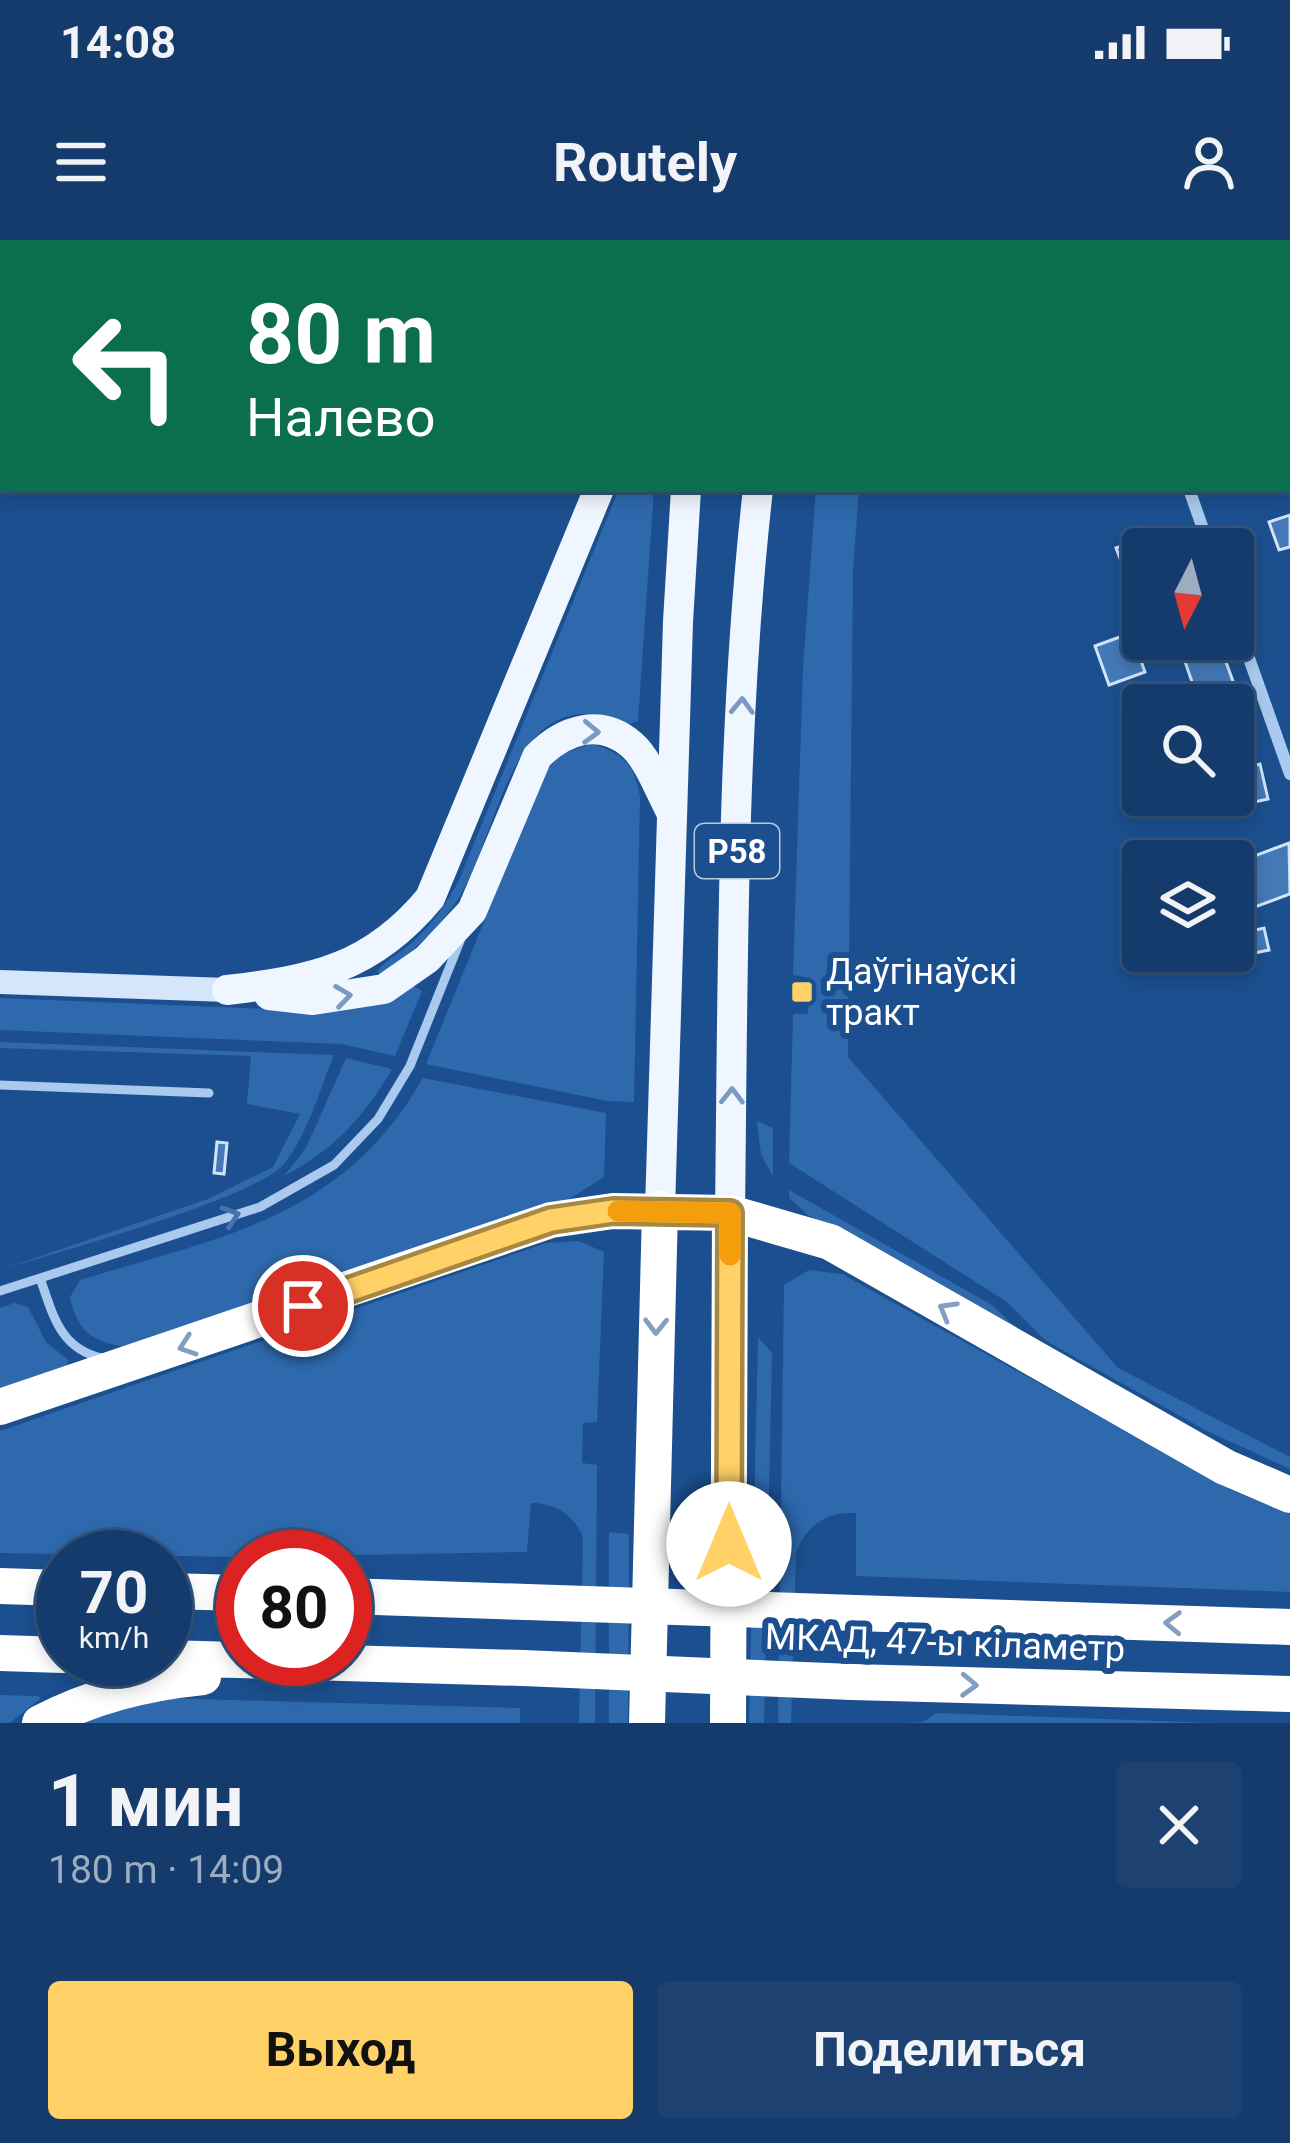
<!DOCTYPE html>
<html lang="ru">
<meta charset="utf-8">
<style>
:root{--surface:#143b6b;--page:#1d4271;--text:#f1f3f6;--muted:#9dadc1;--line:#33557e;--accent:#ffd166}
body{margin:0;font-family:Roboto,sans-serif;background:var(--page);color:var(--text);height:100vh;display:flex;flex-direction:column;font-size:45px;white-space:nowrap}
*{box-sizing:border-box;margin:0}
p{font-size:39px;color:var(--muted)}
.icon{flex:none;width:66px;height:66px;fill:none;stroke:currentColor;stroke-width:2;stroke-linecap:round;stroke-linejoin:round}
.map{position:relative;height:1483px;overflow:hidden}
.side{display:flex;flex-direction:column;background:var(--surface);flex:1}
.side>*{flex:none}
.top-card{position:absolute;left:0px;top:0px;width:1290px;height:252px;box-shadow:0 6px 18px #0003,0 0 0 3px var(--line);background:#0b6e4f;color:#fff;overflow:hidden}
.needle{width:78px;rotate:186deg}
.buttons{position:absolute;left:1122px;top:288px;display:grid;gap:24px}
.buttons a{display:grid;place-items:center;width:132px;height:132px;border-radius:12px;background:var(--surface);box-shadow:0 6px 18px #0003,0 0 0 3px var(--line);font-size:60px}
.speed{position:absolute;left:36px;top:1290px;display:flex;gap:24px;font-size:60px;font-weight:700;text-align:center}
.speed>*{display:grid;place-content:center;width:156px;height:156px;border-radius:50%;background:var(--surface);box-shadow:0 6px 18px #0003,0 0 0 3px var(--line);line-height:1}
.speed small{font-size:30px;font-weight:400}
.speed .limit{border:18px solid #d22;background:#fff;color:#111}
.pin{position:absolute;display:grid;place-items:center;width:102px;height:102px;color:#fff;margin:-51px;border:6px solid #fff;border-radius:50%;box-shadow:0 3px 12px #0007}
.me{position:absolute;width:132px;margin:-66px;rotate:0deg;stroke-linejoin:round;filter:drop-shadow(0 0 9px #0008)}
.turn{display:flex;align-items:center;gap:42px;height:252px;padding:0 48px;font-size:54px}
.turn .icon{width:156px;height:156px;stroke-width:2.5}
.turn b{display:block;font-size:84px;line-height:102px}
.round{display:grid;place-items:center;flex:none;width:126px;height:126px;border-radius:12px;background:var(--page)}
.head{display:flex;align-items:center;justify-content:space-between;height:204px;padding:0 48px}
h1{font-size:72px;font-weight:700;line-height:90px}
.button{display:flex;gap:24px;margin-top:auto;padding:24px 48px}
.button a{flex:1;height:138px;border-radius:12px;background:var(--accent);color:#111;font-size:48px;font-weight:700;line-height:138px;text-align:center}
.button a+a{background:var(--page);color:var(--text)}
.status{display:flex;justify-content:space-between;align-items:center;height:84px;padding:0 60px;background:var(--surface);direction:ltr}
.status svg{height:33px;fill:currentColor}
header{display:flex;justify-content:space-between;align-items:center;height:156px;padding:0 48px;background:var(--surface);font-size:54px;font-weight:700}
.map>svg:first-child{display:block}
.green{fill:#2e69ad}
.building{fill:#4478b7;stroke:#cfe3fa;stroke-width:3}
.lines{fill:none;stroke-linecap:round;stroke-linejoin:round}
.lane{stroke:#a9c9ee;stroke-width:9}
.street{stroke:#a9c9ee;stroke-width:12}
.secondary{stroke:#d6e6fa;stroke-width:24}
.primary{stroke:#f0f6ff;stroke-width:30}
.highway{stroke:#fff;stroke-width:36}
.highway-bridge{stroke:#fff;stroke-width:36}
.oneway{stroke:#7b9ac1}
.oneway2{stroke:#4674ac}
.oneway3{stroke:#829ec1}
.route-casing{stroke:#a68842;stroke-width:30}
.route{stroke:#ffd166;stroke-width:21}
.slow{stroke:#f59e0b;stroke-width:21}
.poi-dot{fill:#ffd166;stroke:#1b4f8f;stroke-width:4.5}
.labels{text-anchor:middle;stroke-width:12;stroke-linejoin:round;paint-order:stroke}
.shield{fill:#1b4f8f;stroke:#bbcadd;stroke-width:3}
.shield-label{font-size:33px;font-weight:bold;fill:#fff}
.poi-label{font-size:36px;fill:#fff;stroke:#1b4f8f;text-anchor:start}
.street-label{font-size:36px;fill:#fff;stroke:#1b4f8f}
</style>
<div class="status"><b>14:08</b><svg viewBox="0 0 49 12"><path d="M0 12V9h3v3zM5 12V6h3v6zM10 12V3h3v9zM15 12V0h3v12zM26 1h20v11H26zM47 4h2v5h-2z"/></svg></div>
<header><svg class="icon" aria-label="menu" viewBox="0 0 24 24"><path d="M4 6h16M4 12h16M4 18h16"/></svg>Routely<svg class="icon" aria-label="person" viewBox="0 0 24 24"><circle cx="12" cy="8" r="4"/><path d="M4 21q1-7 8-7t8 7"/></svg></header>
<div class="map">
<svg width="1290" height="1483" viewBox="0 0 1290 1483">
<rect width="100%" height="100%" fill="#1b4f8f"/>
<path class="green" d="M619,249h35l-16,232 -9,3c-117,-51 -127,101 -169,172 -21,34 -47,55 -79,78l-4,-2c7,-11 20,-17 31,-26 22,-18 38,-41 51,-66z
M816,249h43l-6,81 -5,487 270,311 172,89v12l-83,-38 -161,-90 -39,-39 -218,-139 4,-149h15l2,-36 -17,-3 10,-308z
M592,504c31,9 43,21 48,53l-6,305 -27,-1 -181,-37 119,-292 16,-18z
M414,746l8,5 -27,65 -54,-12 -341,-14v-32l319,13 58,-7z
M0,802l334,13c-15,36 -26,79 -50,109 -30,35 -230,89 -284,106l208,-71 65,-32 27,-53 -53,-10 4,-48 -251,-8z
M346,818l46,11c-28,48 -58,81 -108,107l22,-28z
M423,838l183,35 -2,64 -38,24 -437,146c-36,-4 -52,-15 -59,-50l10,-17c143,-44 262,-61 343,-202z
M757,881l16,7v49l-12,-23z
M789,950l203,115 43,41 -227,-131 -19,-17z
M579,1001l25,11 -7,170 -14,1 -1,40 15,2 -2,258h-16l4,-185c-8,-23 -28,-35 -52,-35l-4,49 -286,5 -241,-4v-122l546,-188z
M809,1030l33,4 389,216 59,24v78l-434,-16v-63c-31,-1 -49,12 -60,40l-5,170h-13l6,-438z
M14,1063l14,4 18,35 22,18 -2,8 -66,23v-83z
M758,1097l14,16 -8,370h-15z
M609,1292l20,2 -1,189h-19z
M0,1455l38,1 3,2 -31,25h-10z
M162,1458l358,10v15h-444z
M937,1473l277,10h-310l19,-1z"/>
<path class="building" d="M967,0h82l1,3h-82z
M1290,275v32l-11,3 -10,-28z
M1170,289l7,20h-34v50l-7,2 -20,-53z
M1131,393l14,39 -36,13 -14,-39z
M1218,400l25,69 -10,4v-8h-33l-18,-52z
M1260,524l8,35 -61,13 -4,-17h30v-25z
M1289,603l1,51 -57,21v-51z
M1264,688l5,22 -78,16 -3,-15h45v-16z
M217,902l10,1 -3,31 -10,-1z"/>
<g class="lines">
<path class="lane" d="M0,845l209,8
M40,1038c13,37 20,71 62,80
M0,1051l260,-84 74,-42 44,-46 32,-53 50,-125"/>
<path class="street" d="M1105,0v3
M1189,249l21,60
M1233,373l57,161"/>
<path class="secondary" d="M0,742l227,8"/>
<path class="primary" d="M699,3l1,-3
M787,3l1,-3
M227,750c87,-10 145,-22 203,-92l169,-409
M269,755l44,5 71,-11 43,-30 45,-48 65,-154c26,-27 63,-40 95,-12 17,15 28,47 39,67
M660,969l18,-587 8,-133
M730,973c3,-241 1,-485 28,-724"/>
<path class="highway" d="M0,1167l551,-187 62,-9 117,2 100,29 395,225 65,28
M0,1346l63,2
M165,1351l78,2
M345,1356l182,6
M855,1373l435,14
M0,1413l63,2
M165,1418l358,10
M852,1442l438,12
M40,1483c53,-27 104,-40 163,-46
M647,1483l13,-514
M728,1483l2,-510"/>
<path class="highway-bridge" d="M527,1362l328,11
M523,1428l329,14"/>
</g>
<defs><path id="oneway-chevron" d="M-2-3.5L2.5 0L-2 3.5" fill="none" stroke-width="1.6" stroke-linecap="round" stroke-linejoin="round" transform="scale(3)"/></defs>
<g class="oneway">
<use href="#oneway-chevron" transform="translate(742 466) rotate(-88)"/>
<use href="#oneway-chevron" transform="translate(591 492) rotate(2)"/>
<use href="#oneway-chevron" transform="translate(343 756) rotate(-8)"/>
<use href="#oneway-chevron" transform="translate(732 856) rotate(-89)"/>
</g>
<use class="oneway2" href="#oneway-chevron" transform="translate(231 976) rotate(-18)"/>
<g class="oneway3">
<use href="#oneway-chevron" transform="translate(947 1070) rotate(-150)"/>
<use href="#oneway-chevron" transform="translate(656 1086) rotate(91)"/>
<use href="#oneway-chevron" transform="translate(187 1106) rotate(161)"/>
<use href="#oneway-chevron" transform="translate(1173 1383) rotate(-178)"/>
<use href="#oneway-chevron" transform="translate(969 1445) rotate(2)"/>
</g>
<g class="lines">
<g class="route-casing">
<path id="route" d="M303,1066l248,-86 62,-9 117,2 -1,331"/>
</g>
<use href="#route" class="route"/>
<path class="slow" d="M618,971l112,2v42"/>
</g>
<rect class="poi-dot" x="790" y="740" width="24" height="24" rx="6"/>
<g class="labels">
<rect class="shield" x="695" y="584" width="84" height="54" rx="9"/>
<g class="shield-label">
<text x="737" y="623">Р58</text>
</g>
<g class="poi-label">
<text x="826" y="744">Даўгінаўскі<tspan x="826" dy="41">тракт</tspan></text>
</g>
<g class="street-label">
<text transform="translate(945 1402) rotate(2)" y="13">МКАД, 47-ы кіламетр</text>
</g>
</g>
</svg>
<div class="buttons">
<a><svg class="needle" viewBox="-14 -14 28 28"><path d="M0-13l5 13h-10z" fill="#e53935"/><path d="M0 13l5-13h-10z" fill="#9dadc1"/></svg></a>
<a><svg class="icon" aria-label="search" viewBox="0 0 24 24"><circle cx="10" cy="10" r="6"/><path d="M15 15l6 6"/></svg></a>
<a><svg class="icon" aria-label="layers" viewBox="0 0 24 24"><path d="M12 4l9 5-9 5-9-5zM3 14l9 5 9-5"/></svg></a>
</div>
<div class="speed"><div>70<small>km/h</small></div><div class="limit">80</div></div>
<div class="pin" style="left:303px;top:1066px;background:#d93025"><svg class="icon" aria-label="arrive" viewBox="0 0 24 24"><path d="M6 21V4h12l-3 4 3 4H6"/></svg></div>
<svg class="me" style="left:729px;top:1304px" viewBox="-20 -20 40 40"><circle r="19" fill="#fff"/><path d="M0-13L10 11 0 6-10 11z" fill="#ffd166"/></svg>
<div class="top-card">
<div class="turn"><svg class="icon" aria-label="left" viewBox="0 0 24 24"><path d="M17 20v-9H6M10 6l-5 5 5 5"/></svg><div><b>80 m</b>Налево</div></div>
</div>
</div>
<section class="side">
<div class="head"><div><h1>1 мин</h1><p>180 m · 14:09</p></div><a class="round"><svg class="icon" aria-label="close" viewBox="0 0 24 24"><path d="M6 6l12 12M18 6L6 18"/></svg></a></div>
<div class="button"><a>Выход</a><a>Поделиться</a></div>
</section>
